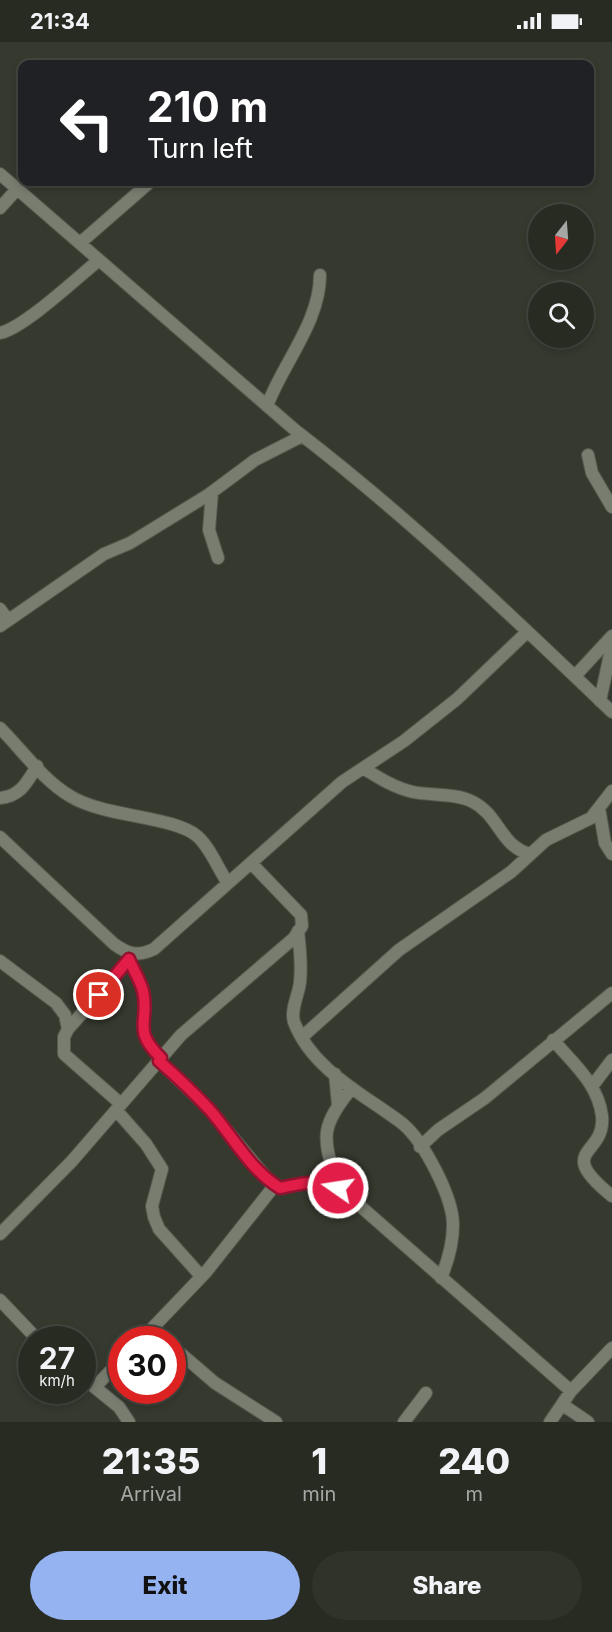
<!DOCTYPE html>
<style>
:root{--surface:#282b22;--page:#30332a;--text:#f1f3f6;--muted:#a5a7a5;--line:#444740;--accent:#95b2f1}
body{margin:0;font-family:Inter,sans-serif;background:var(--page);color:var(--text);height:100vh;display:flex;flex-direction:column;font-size:22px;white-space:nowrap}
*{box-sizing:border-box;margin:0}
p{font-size:20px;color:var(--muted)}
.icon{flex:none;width:33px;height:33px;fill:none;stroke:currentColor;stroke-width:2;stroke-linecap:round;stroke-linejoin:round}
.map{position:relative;height:1380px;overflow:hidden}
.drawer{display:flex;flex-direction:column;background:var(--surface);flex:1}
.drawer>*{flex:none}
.hud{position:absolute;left:18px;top:18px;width:576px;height:126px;border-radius:12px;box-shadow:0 3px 9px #0003,0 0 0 2px var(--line);background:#202124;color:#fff;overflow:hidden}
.needle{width:39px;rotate:197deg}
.fabs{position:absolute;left:528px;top:162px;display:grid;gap:12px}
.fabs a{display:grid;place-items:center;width:66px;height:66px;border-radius:50%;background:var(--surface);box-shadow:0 3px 9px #0003,0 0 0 2px var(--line);font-size:30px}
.speed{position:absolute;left:18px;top:1284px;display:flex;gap:12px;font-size:30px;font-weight:700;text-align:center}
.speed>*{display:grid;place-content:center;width:78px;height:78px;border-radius:50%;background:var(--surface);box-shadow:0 3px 9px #0003,0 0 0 2px var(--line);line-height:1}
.speed small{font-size:15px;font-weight:400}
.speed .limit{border:9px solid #d22;background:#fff;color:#111}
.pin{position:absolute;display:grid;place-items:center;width:51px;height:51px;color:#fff;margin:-26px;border:3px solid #fff;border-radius:50%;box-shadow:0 2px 6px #0007}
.me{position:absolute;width:66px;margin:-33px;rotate:283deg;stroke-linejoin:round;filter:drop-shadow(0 0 4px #0008)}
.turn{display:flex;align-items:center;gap:21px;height:126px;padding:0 30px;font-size:27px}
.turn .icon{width:78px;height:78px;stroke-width:2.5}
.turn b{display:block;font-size:42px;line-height:51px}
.eta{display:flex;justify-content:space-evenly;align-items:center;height:102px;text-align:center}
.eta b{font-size:36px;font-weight:800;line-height:42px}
.button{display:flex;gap:12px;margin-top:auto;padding:12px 30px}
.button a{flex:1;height:69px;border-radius:36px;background:var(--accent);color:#111;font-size:24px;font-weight:800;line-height:69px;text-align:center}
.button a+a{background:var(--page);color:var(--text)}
.status{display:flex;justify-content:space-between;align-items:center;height:42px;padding:0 30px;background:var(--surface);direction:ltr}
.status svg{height:16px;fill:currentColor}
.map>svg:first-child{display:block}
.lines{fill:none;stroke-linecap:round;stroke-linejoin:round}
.minor-casing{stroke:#54584e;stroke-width:14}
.minor{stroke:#787d70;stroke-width:12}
.route-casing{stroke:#92132f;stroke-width:15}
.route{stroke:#e11d48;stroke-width:10}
</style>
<div class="status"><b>21:34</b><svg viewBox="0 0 49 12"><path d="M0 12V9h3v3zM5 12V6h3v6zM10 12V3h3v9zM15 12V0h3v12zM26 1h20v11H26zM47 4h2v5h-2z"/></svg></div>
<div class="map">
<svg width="612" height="1380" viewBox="0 0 612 1380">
<rect width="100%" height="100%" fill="#35392e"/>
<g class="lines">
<g class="minor-casing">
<path id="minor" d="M0,132l295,256c112,86 215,184 317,282
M0,166l18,-20
M80,201l70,-61
M0,291c24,-5 78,-56 99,-73
M267,364c16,-43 53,-84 53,-131
M588,413l4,18 20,34
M212,450l-3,38 9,28
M0,567l8,11
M0,584l104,-72 26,-11 78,-48 47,-35 47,-24
M575,634l37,-40
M600,659l12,-56
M0,686c22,22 43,52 70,68 33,21 104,20 127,40 13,11 21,33 31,47
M363,726c16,10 32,20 50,24 20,4 43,1 60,10 26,13 28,45 57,52
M0,756c21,-2 27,-16 37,-32
M599,766l6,35 7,11
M0,795l114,107c14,10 23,13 40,5l188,-167 62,-41 53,-42 70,-67
M298,889c2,17 4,34 2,51 -1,12 -10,28 -6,40 18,48 71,73 109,102 21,18 50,73 50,101 0,19 -5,36 -12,53
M129,917c5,10 11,21 14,32 7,31 -12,37 18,67
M0,919l56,42 9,12 3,14 -4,8v17l57,50
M68,987l65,-73
M302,995l97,-87 112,-78 35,-32 45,-22 21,-27
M553,998c21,24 45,44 49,76 4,41 -49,32 10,80
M159,1019l50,48 61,73 10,6c24,-5 40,-10 63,3l228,200
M335,1032l3,31
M593,1043l19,-25
M116,1068l30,34 16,25 -10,37 2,11 5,12 42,47
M420,1105l18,-17 47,-32 127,-105
M338,1146c-14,-49 -21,-58 14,-100
M0,1192l72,-73 109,-126 113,-97 8,-12 -1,-11 -50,-52
M0,1258l38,40
M154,1285l11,13
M141,1298l65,-68 69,-87
M172,1304l43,37 61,39
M82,1335l37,30 10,15
M95,1345l27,-28
M563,1363l25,17
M404,1380l22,-29
M550,1380l21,-31 41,-43"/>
</g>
<use href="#minor" class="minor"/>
</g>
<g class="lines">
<g class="route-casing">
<path id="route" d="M99,953l30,-36c4,10 11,21 14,32 7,31 -12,38 18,67l-2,3c17,15 34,31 50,48 23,26 41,61 71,79 25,-5 32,-9 58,0"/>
</g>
<use href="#route" class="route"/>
</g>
</svg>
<div class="fabs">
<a><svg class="needle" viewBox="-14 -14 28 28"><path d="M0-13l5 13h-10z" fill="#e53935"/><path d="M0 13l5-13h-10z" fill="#a5a7a5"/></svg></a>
<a><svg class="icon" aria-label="search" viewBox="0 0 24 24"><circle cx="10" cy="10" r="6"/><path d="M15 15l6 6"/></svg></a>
</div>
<div class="speed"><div>27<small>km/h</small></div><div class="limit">30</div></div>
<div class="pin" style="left:99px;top:953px;background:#d93025"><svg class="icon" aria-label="arrive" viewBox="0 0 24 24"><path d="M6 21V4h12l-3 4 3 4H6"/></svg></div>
<svg class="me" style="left:338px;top:1146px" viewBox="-20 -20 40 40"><circle r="17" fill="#e11d48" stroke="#fff" stroke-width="3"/><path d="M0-11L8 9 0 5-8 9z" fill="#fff"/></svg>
<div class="hud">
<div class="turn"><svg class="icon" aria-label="left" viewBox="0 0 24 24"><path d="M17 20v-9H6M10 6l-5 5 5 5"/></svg><div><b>210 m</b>Turn left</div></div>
</div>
</div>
<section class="drawer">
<div class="eta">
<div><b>21:35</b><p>Arrival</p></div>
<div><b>1</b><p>min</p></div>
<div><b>240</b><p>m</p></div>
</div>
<div class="button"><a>Exit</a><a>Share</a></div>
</section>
